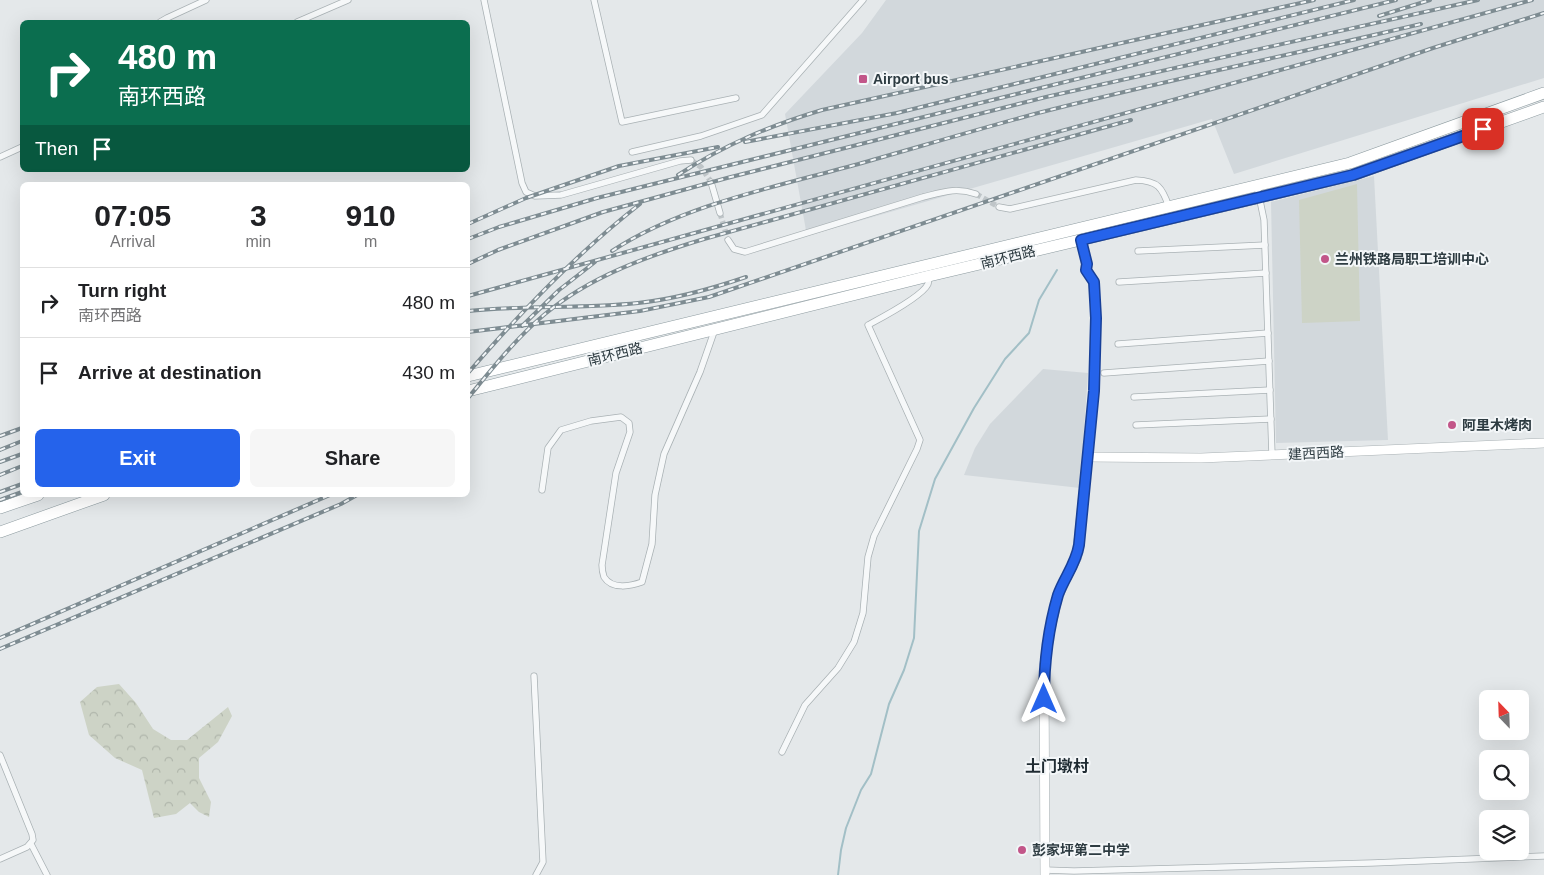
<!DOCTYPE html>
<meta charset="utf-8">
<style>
:root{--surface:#fff;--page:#f6f6f6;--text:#202124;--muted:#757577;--line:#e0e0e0;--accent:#2563eb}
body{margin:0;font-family:Arial,"Noto Sans SC",sans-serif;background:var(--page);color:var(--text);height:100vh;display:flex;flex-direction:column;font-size:19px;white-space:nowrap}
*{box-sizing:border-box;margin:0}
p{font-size:16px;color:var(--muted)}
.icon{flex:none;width:28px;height:28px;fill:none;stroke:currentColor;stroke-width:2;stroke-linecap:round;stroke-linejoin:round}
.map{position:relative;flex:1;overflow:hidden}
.sheet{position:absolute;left:20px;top:182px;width:450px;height:315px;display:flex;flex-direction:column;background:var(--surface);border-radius:8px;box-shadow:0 5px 20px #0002}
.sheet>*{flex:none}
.top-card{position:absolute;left:20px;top:20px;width:450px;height:152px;border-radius:8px;box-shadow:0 5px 20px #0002;background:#0b6e4f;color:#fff;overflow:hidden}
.needle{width:32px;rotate:337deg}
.buttons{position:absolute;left:1479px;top:690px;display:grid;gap:10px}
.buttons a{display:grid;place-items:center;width:50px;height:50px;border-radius:8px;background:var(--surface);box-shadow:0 5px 20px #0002;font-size:25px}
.pin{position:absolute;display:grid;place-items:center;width:42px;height:42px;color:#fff;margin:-21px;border-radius:10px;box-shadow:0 2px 8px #0006}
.me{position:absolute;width:55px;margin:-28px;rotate:0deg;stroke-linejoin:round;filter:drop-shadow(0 0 4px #0008)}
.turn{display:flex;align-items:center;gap:18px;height:105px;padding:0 15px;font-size:22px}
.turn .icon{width:65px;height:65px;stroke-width:2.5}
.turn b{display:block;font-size:35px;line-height:42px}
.then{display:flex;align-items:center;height:48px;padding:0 15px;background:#0003;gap:10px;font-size:19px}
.eta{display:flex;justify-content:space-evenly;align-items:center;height:85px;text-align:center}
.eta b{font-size:30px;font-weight:600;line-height:35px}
.cta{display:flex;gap:10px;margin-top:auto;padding:10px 15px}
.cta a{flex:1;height:58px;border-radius:8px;background:var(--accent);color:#fff;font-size:20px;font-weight:600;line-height:58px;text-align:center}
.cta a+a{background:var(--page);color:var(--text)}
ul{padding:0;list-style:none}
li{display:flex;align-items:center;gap:15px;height:70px;padding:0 15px;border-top:1px solid var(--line)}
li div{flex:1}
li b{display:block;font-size:19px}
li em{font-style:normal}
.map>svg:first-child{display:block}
.built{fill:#d2d8dc}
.forest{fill:url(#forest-crowns)}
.green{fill:#cdd3c6}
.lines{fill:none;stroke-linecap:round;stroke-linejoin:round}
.stream{stroke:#a2bfc6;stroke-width:2}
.street-tunnel{stroke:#bfc5c8;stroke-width:5.5;stroke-dasharray:5.5 3;stroke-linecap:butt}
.street-casing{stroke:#a9b1b4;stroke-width:7}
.secondary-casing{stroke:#a9b1b4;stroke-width:10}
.highway-casing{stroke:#8c9a9f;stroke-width:12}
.street{stroke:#f6f8f9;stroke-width:5.5}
.secondary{stroke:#fff;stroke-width:9}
.highway{stroke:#fff;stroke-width:11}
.rail-casing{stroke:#7e8c92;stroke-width:4}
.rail{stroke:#f3f6f8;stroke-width:2;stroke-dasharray:5.5;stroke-linecap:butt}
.route-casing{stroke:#184099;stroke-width:12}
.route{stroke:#2563eb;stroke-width:9}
.poi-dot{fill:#c25689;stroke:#f3f6f8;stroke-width:2}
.labels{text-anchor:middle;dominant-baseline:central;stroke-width:4;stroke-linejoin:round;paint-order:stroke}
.poi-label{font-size:14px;font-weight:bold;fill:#2d3b41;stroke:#f3f6f8;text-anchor:start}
.street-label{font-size:14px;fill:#2d3b41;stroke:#f3f6f8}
.quarter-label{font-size:16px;font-weight:bold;fill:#1f2b32;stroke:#f3f6f8}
</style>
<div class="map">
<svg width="1544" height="875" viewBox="0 0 1544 875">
<defs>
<pattern id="forest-crowns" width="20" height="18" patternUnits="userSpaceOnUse" patternTransform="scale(1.25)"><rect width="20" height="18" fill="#cdd3c6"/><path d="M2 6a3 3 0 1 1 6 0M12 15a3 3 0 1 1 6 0" fill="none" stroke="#b0b6ab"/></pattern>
</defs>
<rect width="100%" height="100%" fill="#e4e8ea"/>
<g class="built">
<path d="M886 0H1544V78L1234 174 1212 119 807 236 785 114 862 33Z"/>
<path d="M1374 176 1388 440 1276 443 1271 202Z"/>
<path d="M1043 369 1088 373 1080 488 964 475 975 448 990 424Z"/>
</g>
<path class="forest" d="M119 684 136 703 153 729 171 740H187L228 707 232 716 218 742 199 758V778L211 802 209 817 199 812 190 803 176 814 154 818 142 770 115 758 89 735 80 702 97 687Z"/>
<path class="green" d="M1357 184 1360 321 1302 323 1299 200Z"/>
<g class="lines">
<path class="stream" d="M838 875 841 850 846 828 861 790 871 774 889 704 904 670 914 638 919 531 935 479 974 408 1005 359 1029 333 1039 300 1057 270"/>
<g class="street-tunnel">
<path d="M691 160 701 167 711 182"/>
<path d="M976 194 999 207"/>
<path d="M720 213 728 240"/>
</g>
<defs>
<g id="street">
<path d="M484 0 522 183 526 192 535 196 561 195 680 161 691 160"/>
<path d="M594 0 622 122 736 98"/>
<path d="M160 22 167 18 206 0"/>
<path d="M297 22 348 0"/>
<path d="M632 152 701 136 762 115 863 0"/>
<path d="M0 157 22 147"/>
<path d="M711 182 720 213"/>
<path d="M1257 186 1264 220 1272 455"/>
<path d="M999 207 1010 209 1136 180C1158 181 1162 187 1169 207"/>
<path d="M728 240 734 249 745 252 923 197C943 192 956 187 976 194"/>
<path d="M1138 251 1265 245"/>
<path d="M1119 282 1266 273"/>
<path d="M1118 344 1268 333"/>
<path d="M1104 373 1269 361"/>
<path d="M1134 397 1270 390"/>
<path d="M1136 425 1271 419"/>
<path d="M542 490 548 448 561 430 591 421 621 417 629 423 630 432 616 473 602 565C602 568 603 574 604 577 612 590 631 586 642 582L652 544 655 495 664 454 700 372 715 329"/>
<path d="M534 676 543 862 536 875"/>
<path d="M782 752 805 705 838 668 854 642 863 613 868 557 874 536 917 449 920 440 868 325C881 318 922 297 928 284 929 281 929 280 929 276"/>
<path d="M0 755 32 834 33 840 27 847 0 859"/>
<path d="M31 844 47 875"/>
<path d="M1045 870 1074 871 1372 863 1544 856"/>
</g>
<g id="secondary">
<path d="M1087 457 1201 458 1544 443"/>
<path d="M1045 875 1044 668 1048 640 1058 596 1077 557 1094 391 1096 317 1094 282 1087 270V264L1081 240"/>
</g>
<g id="highway">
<path d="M468 376 1350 163 1544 93"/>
<path d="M468 391 929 276 1353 175 1544 107"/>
<path d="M0 508 38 495"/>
<path d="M0 532 104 495"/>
</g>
</defs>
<use href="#street" class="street-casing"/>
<use href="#secondary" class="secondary-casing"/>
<use href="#highway" class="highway-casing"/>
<use href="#street" class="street"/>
<use href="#secondary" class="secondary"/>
<use href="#highway" class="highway"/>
<defs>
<g id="rail">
<path d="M1379 16 1430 0"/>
<path d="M745 142 897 113 1354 0"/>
<path d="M678 175C724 145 769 126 822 110L1314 0"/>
<path d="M468 224 526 198 619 166 718 147"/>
<path d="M468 239 499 227 597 198 1396 0"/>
<path d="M612 251C684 204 780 186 862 163 922 146 982 128 1042 112 1167 80 1295 54 1421 24"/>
<path d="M468 264 498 250 603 212 727 178 1046 97 1478 0"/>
<path d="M468 296 1532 0"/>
<path d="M468 311C524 305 582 309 638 303 675 299 711 289 746 277"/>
<path d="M522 326 559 290 595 262"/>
<path d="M468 332 640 311 709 297 1433 48 1544 13"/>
<path d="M468 373C521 312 576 254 640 204"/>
<path d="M468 398C492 369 516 338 545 314 591 276 648 256 704 239L1131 120"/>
<path d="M0 436 22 428"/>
<path d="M0 450 22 441"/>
<path d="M0 462 22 454"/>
<path d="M0 475 22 466"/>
<path d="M0 492 22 484"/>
<path d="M0 500 22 492"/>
<path d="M0 638 330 495"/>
<path d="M0 649 341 504 357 495"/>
</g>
</defs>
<use href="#rail" class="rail-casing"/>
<use href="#rail" class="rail"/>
</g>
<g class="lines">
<defs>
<path id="route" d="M1044 699C1044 664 1048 629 1058 595 1064 578 1076 564 1079 545L1094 391 1096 318 1094 282 1086 270 1087 264 1081 240 1353 175 1483 129"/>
</defs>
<use href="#route" class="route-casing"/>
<use href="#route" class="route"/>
</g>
<g class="poi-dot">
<rect x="858" y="74" width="10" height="10" rx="2.5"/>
<circle cx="1325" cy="259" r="5"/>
<circle cx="1452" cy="425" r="5"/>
<circle cx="1022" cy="850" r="5"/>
</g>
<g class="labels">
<g class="poi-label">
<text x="873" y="79">Airport bus</text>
<text x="1335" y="259">兰州铁路局职工培训中心</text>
<text x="1462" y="425">阿里木烤肉</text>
<text x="1032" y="850">彭家坪第二中学</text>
</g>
<g class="street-label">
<text transform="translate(1008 257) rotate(-14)">南环西路</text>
<text transform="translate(615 354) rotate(-14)">南环西路</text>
<text transform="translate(1316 453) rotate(-3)">建西西路</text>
</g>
<g class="quarter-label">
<text x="1057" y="766">土门墩村</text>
</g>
</g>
</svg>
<div class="buttons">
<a><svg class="needle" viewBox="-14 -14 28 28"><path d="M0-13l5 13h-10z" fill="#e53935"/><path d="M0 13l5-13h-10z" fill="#757577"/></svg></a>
<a><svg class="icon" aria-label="search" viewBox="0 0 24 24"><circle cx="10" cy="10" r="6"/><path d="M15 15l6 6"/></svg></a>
<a><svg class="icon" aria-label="layers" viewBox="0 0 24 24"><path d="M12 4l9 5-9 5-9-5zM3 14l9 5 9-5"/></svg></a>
</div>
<div class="pin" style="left:1483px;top:129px;background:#d93025"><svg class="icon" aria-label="arrive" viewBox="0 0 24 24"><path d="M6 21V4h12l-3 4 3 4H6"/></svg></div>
<svg class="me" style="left:1044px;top:699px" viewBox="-20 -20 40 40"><path d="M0-17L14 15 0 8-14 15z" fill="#2563eb" stroke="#fff" stroke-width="4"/></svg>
<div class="top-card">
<div class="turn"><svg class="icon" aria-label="right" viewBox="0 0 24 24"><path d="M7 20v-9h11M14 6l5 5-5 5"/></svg><div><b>480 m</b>南环西路</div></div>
<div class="then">Then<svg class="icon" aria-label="arrive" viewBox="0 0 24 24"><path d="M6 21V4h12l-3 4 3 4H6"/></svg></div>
</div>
<section class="sheet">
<div class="eta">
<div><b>07:05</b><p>Arrival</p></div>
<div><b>3</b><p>min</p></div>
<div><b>910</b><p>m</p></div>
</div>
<ul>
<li><svg class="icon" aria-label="right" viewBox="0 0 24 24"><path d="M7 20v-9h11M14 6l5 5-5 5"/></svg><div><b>Turn right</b><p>南环西路</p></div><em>480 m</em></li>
<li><svg class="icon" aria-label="arrive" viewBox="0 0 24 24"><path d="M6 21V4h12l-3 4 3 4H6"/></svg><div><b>Arrive at destination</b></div><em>430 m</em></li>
</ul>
<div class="cta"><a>Exit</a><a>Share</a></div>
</section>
</div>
